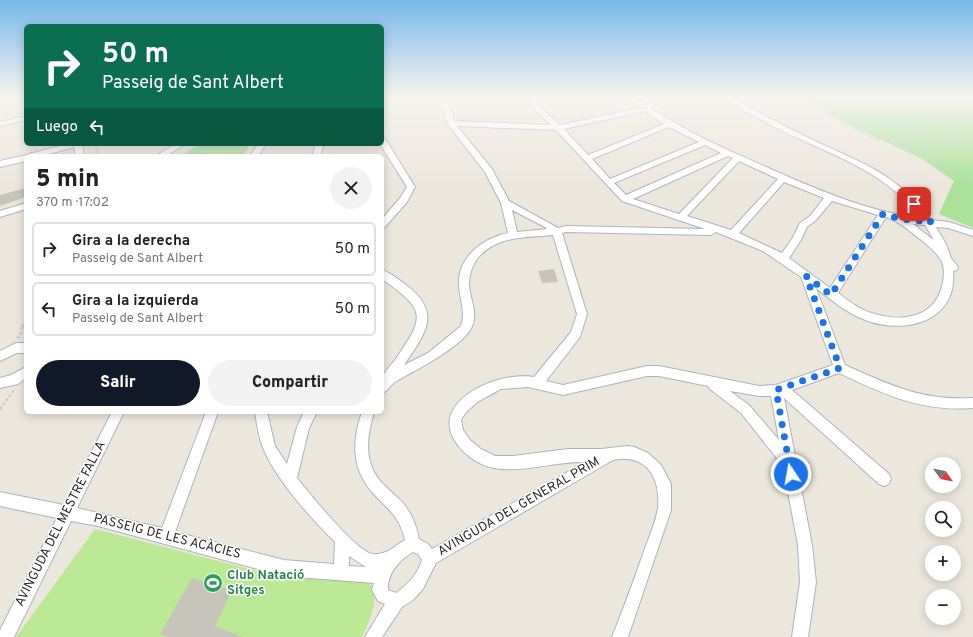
<!DOCTYPE html>
<html lang="es">
<meta charset="utf-8">
<style>
:root{--surface:#fff;--page:#f2f2f2;--text:#222;--muted:#767676;--line:#e0e0e0;--accent:#111827}
body{margin:0;font-family:Overpass,sans-serif;background:var(--page);color:var(--text);height:100vh;display:flex;flex-direction:column;font-size:15px;white-space:nowrap}
*{box-sizing:border-box;margin:0}
p{font-size:13px;color:var(--muted)}
.icon{flex:none;width:22px;height:22px;fill:none;stroke:currentColor;stroke-width:2;stroke-linecap:round;stroke-linejoin:round}
.map{position:relative;flex:1;overflow:hidden}
.details{position:absolute;left:24px;top:154px;width:360px;height:260px;display:flex;flex-direction:column;background:var(--surface);border-radius:6px;box-shadow:0 2px 10px #0003}
.details>*{flex:none}
.banner{position:absolute;left:24px;top:24px;width:360px;height:122px;border-radius:6px;box-shadow:0 2px 10px #0003;background:#0b6e4f;color:#fff;overflow:hidden}
.needle{width:26px;rotate:123deg}
.controls{position:absolute;left:925px;top:457px;display:grid;gap:8px}
.controls a{display:grid;place-items:center;width:36px;height:36px;border-radius:50%;background:var(--surface);box-shadow:0 2px 10px #0003;font-size:20px}
.pin{position:absolute;display:grid;place-items:center;width:34px;height:34px;color:#fff;margin:-17px;border-radius:8px;box-shadow:0 2px 6px #0006}
.me{position:absolute;width:44px;margin:-22px;rotate:348deg;stroke-linejoin:round;filter:drop-shadow(0 0 3px #0008)}
.turn{display:flex;align-items:center;gap:14px;height:84px;padding:0 12px;font-size:18px}
.turn .icon{width:52px;height:52px;stroke-width:2.5}
.turn b{display:block;font-size:28px;line-height:34px}
.then{display:flex;align-items:center;height:38px;padding:0 12px;background:#0003;gap:8px;font-size:15px}
.round{display:grid;place-items:center;flex:none;width:42px;height:42px;border-radius:21px;background:var(--page)}
.headline{display:flex;align-items:center;justify-content:space-between;height:68px;padding:0 12px}
h1{font-size:24px;font-weight:800;line-height:30px}
.action{display:flex;gap:8px;margin-top:auto;padding:8px 12px}
.action a{flex:1;height:46px;border-radius:24px;background:var(--accent);color:#fff;font-size:16px;font-weight:800;line-height:46px;text-align:center}
.action a+a{background:var(--page);color:var(--text)}
ul{padding:0;list-style:none}
li{display:flex;align-items:center;gap:12px;height:54px;margin:0 8px 6px;padding:0 4px;border:2px solid var(--line);border-radius:6px}
li div{flex:1}
li b{display:block;font-size:15px}
li em{font-style:normal}
.map>svg:first-child{display:block}
.green{fill:#aae29a}
.pitch{fill:#bce996}
.building{fill:#c7c5bb}
.lines{fill:none;stroke-linecap:round;stroke-linejoin:round}
.minor-casing{stroke:#b0b1be;stroke-width:2}
.path-far2{stroke:#c8c8c8;stroke-width:1.5;stroke-dasharray:2.5 1.5;stroke-linecap:butt}
.path-far1{stroke:#c8c8c8;stroke-width:2;stroke-dasharray:3 2;stroke-linecap:butt}
.path{stroke:#c8c8c8;stroke-width:2.5;stroke-dasharray:4 2.5;stroke-linecap:butt}
.minor{fill:#fff;fill-rule:evenodd}
.route{stroke:#1a73e8;stroke-width:7;stroke-dasharray:0 12.6}
.labels{text-anchor:middle;dominant-baseline:central;stroke-width:3;stroke-linejoin:round;paint-order:stroke}
.near-street-label{font-size:13px;fill:#2a2a2a;stroke:#fff}
.near-leisure-label{font-size:13px;font-weight:bold;fill:#27864d;stroke:#fff;text-anchor:start}
</style>
<div class="map">
<svg width="973" height="637" viewBox="0 0 973 637">
<rect width="100%" height="100%" fill="#ece7dd"/>
<g class="green">
<path d="M802 97H973V228L939 214 954 181 922 159 850 125Z"/>
<path d="M200 144H250L243 156H180Z"/>
</g>
<path class="pitch" d="M95 529 284 578 367 581C383 594 369 622 362 637H16Z"/>
<g class="building">
<path d="M26 188V197L0 206V195Z"/>
<path d="M554 269 558 282 542 283 538 271Z"/>
<path d="M192 578 232 590 215 626 243 637H168L160 634Z"/>
</g>
<g class="lines">
<defs>
<g id="minor">
<path d="M440 97H448L454 121 551 125 533 108 528 97H536L539 105 560 125 640 108 628 97H636L646 105 654 97H662L651 108C687 132 725 149 764 166 813 188 868 212 920 218 883 166 817 151 763 121 751 114 734 107 724 97H733C760 114 788 128 817 142 865 164 898 175 931 220L949 222 973 230V236L948 228 936 227 946 244 951 258 958 267 957 270 953 271C958 322 904 335 865 320 847 313 831 300 816 288L845 365C890 385 922 401 973 398V408C921 412 886 395 839 373L792 390 889 474 891 479 889 484 884 486 879 484 784 398 812 545 816 582 808 637H792L800 582 798 545 783 466 741 413 710 389 708 386 659 376H647L563 395 528 387 501 389 479 401 466 412 461 420 463 430 470 440 481 449 495 456H513L568 449H601L627 446 634 447 648 453 661 465 671 484V510L628 637H612C623 610 633 582 643 554 648 539 656 523 658 507 661 477 645 453 613 460L436 563 423 589 413 600 402 607 382 637H365L385 604 378 601 372 590 374 583 284 576 98 526 71 521 14 637H0V630L57 518 0 506V492L64 505 112 412H124L77 508 162 528 206 412H218L175 532 284 560 334 564 335 542C310 517 274 478 262 445 258 435 257 423 255 412H267L275 446 287 464 297 427 304 412H317L309 428 297 478C309 493 355 550 372 554 386 556 394 546 405 540 399 515 389 511 373 493 351 469 352 440 362 412H374C366 439 363 465 385 486 393 494 403 501 408 510 414 519 417 529 419 539L428 544 432 549 585 462C556 461 523 473 494 468 482 466 471 459 463 451 418 406 496 370 534 377L571 332 577 314 553 235C525 238 496 235 477 259 472 266 469 276 469 285 470 298 477 311 473 324 466 346 415 370 395 382 390 385 388 391 382 393 382 389 380 381 382 378 384 372 391 365 395 360 425 316 427 311 382 279V270C391 273 399 280 406 285 443 313 425 334 404 365L428 353 461 326C466 313 460 300 459 286 457 257 483 238 508 233L501 203 485 172 447 123ZM645 111 664 124 588 155 564 129ZM457 126 556 130 622 201 705 229 566 226 558 228 509 201 492 169ZM669 127 699 142 610 179 592 159ZM705 145 721 153 626 195 614 183ZM728 156 733 158 679 214 633 199ZM739 161 778 179 731 230 687 216ZM784 182 824 198 810 216 800 223 792 239 782 253 739 233ZM832 201 878 215 830 288 789 258 801 240 807 227 816 220ZM512 210 545 227 547 229 517 232ZM886 217C898 221 906 228 916 236 923 241 939 254 942 262 945 269 944 280 942 286 934 318 902 322 875 314 861 311 849 301 838 293ZM913 224 925 225 934 240 931 238ZM566 232 711 235 716 232 763 251 801 277 833 365 776 385 759 386 659 366H647L563 385 546 381 580 337 587 314 562 233ZM730 391 759 396H771L779 440 749 405ZM413 552 418 554 422 560C418 573 408 585 396 593L388 590C387 574 399 560 413 552ZM349 556 366 567 349 566Z"/>
<path d="M26 116V120L0 126V122Z"/>
<path d="M382 138 386 140 415 187 407 202 385 227 382 228V219L400 198 407 187 380 144H382Z"/>
<path d="M68 144H82L84 156H76L74 147 42 156H26V161L0 167V161L26 155 28 156 29 154Z"/>
<path d="M175 144H185L166 156H156Z"/>
<path d="M258 144H266L258 156H250Z"/>
<path d="M316 144H324L320 156H312Z"/>
<path d="M26 203V209L0 217V211Z"/>
<path d="M16 343H26V353H17L0 361V351Z"/>
<path d="M26 367V378L18 384 0 388V378L11 375Z"/>
</g>
</defs>
<use href="#minor" class="minor-casing"/>
<g class="path-far2">
<path d="M792 97 831 115 870 137 923 150"/>
<path d="M973 113 952 118 941 125 924 129 919 134C925 161 942 158 960 173 966 177 967 185 973 190"/>
<path d="M95 144 99 156"/>
</g>
<g class="path-far1">
<path d="M26 320 22 327 26 328"/>
<path d="M17 338 20 336 22 327"/>
<path d="M0 409 14 390"/>
</g>
<path class="path" d="M0 409 1 408"/>
<use href="#minor" class="minor"/>
</g>
<linearGradient id="sky" x2="0" y2="1"><stop stop-color="#78b8ea"/><stop offset="0.52" stop-color="#f6f4f0"/><stop offset="1" stop-color="#f6f4f0" stop-opacity="0"/></linearGradient>
<rect width="973" height="186" fill="url(#sky)"/>
<g class="lines">
<path class="route" d="M791 474 776 390 840 368 806 276 831 295 883 214 901 219 931 222 914 204"/>
</g>
<defs>
<symbol id="stadium-disc" viewBox="-11 -11 22 22"><circle r="9.5" fill="#2e9e5b" stroke="#fff"/><path d="M0-5a6.5 5 0 1 0 0 10a6.5 5 0 1 0 0-10ZM-3.5-1.8h7v3.6h-7Z" fill="#fff"/></symbol>
</defs>
<g fill-rule="evenodd">
<use href="#stadium-disc" x="202" y="572" width="22" height="22"/>
</g>
<g class="labels">
<g class="near-street-label">
<text transform="translate(519 507) rotate(-30)">AVINGUDA DEL GENERAL PRIM</text>
<text transform="translate(61 524) rotate(-63)">AVINGUDA DEL MESTRE FALLA</text>
<text transform="translate(167 537) rotate(14)">PASSEIG DE LES ACÀCIES</text>
</g>
<g class="near-leisure-label">
<text x="227" y="576">Club Natació<tspan x="227" dy="15">Sitges</tspan></text>
</g>
</g>
</svg>
<div class="controls">
<a><svg class="needle" viewBox="-14 -14 28 28"><path d="M0-13l5 13h-10z" fill="#e53935"/><path d="M0 13l5-13h-10z" fill="#767676"/></svg></a>
<a><svg class="icon" aria-label="search" viewBox="0 0 24 24"><circle cx="10" cy="10" r="6"/><path d="M15 15l6 6"/></svg></a>
<a>+</a>
<a>−</a>
</div>
<div class="pin" style="left:914px;top:204px;background:#d93025"><svg class="icon" aria-label="arrive" viewBox="0 0 24 24"><path d="M6 21V4h12l-3 4 3 4H6"/></svg></div>
<svg class="me" style="left:791px;top:474px" viewBox="-20 -20 40 40"><circle r="17" fill="#1a73e8" stroke="#fff" stroke-width="3"/><path d="M0-11L8 9 0 5-8 9z" fill="#fff"/></svg>
<div class="banner">
<div class="turn"><svg class="icon" aria-label="right" viewBox="0 0 24 24"><path d="M7 20v-9h11M14 6l5 5-5 5"/></svg><div><b>50 m</b>Passeig de Sant Albert</div></div>
<div class="then">Luego<svg class="icon" aria-label="left" viewBox="0 0 24 24"><path d="M17 20v-9H6M10 6l-5 5 5 5"/></svg></div>
</div>
<section class="details">
<div class="headline"><div><h1>5 min</h1><p>370 m · 17:02</p></div><a class="round"><svg class="icon" aria-label="close" viewBox="0 0 24 24"><path d="M6 6l12 12M18 6L6 18"/></svg></a></div>
<ul>
<li><svg class="icon" aria-label="right" viewBox="0 0 24 24"><path d="M7 20v-9h11M14 6l5 5-5 5"/></svg><div><b>Gira a la derecha</b><p>Passeig de Sant Albert</p></div><em>50 m</em></li>
<li><svg class="icon" aria-label="left" viewBox="0 0 24 24"><path d="M17 20v-9H6M10 6l-5 5 5 5"/></svg><div><b>Gira a la izquierda</b><p>Passeig de Sant Albert</p></div><em>50 m</em></li>
</ul>
<div class="action"><a>Salir</a><a>Compartir</a></div>
</section>
</div>
